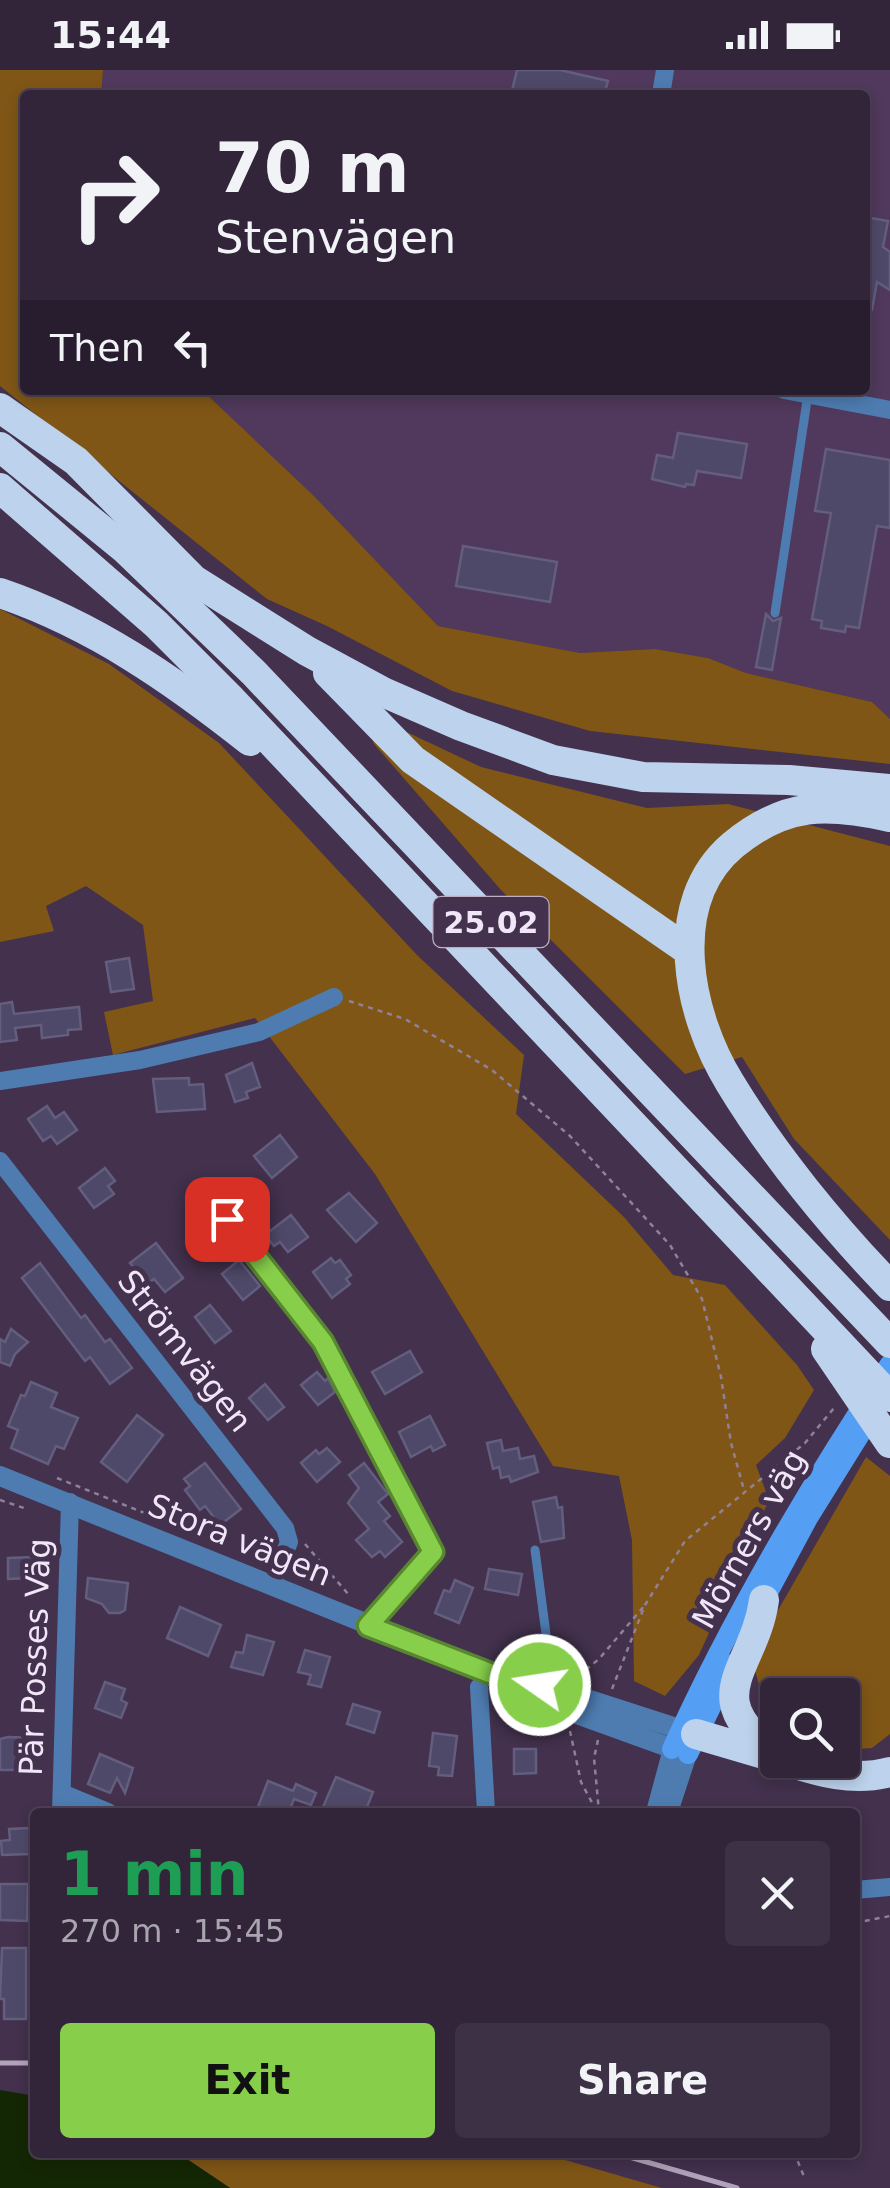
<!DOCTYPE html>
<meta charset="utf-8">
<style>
:root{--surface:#32253a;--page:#3d3145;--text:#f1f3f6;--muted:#a8a5af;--line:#4d4254;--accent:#87cf4a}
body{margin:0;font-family:"DejaVu Sans",sans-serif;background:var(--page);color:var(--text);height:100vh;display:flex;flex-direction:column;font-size:38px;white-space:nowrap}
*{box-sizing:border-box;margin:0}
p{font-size:32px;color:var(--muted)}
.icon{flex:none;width:55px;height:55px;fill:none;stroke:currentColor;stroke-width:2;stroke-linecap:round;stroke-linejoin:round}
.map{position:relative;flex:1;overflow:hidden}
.side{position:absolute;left:30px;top:1738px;width:830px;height:350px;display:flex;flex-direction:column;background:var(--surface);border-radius:10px;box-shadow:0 5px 15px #0003,0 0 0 2px var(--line)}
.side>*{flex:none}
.hud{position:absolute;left:20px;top:20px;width:850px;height:305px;border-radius:10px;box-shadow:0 5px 15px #0003,0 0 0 2px var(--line);background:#32253a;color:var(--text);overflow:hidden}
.tools{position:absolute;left:760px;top:1608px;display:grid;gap:20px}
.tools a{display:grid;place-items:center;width:100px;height:100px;border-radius:10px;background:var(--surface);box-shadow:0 5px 15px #0003,0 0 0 2px var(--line);font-size:50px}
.pin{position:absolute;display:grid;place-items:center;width:85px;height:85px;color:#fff;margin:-42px;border-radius:20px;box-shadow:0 5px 15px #0006}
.me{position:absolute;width:110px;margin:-55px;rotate:283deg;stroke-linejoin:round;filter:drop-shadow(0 0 8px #0008)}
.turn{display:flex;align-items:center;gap:35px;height:210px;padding:0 30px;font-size:45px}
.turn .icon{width:130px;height:130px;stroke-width:2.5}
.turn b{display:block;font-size:70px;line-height:85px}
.then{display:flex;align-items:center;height:95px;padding:0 30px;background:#0003;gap:20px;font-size:38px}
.round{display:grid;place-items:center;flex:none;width:105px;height:105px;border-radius:10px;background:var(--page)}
.summary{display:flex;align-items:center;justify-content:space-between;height:170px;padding:0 30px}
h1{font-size:60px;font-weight:700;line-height:75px;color:#1e9e55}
.action{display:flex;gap:20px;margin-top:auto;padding:20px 30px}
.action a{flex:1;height:115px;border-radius:10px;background:var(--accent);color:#111;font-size:40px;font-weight:700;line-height:115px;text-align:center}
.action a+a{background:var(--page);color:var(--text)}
.status{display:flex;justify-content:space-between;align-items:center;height:70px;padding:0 50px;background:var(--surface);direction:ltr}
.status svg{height:28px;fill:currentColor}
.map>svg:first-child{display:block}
.built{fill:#50395c}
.forest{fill:#7f5616}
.water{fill:#142704}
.building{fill:#4f4969;stroke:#635d7e;stroke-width:2.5}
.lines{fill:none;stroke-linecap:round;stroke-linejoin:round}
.path{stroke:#908199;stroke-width:2.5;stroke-dasharray:5 5;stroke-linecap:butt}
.service{stroke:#4e7cb1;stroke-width:9}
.minor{stroke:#4e7cb1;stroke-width:18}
.tertiary{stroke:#4e7cb1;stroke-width:20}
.secondary{stroke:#549ff4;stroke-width:20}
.motorway{stroke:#bdd2ec;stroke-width:30}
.rail{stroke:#b1a3b9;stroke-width:5}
.route-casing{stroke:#588730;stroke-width:25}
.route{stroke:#87cf4a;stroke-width:18}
.labels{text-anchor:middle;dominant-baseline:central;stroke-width:10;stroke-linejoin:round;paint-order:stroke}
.shield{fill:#43314d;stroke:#bdb0c5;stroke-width:2.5}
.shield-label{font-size:30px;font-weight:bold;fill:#f1e6f8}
.street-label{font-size:32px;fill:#f1e6f8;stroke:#43314d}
</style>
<div class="status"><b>15:44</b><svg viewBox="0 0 49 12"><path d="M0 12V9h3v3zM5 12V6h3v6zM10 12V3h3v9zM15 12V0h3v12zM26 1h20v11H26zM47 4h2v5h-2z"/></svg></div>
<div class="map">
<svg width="890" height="2118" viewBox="0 0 890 2118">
<rect width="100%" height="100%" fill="#43314d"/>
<path class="built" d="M103 0H890V649L872 632 746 603 708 588 655 579 580 583 438 556 314 426 202 320H865V25H101Z"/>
<g class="forest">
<path d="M0 0H103L101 25H25V320H202L314 426 438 556 580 583 655 579 708 588 746 603 872 632 890 649V694L590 661 452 621 327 556 267 529 0 316Z"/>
<path d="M0 539 109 594 219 673 417 885 524 985 516 1044 624 1147 673 1205 725 1215 797 1295 814 1320 785 1368 756 1395 769 1430 699 1585 665 1626 634 1611 632 1470 619 1406 553 1396 375 1104 255 948 113 985 104 942 153 931 143 855 86 816 46 836 54 861 0 872Z"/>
<path d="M362 641 481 697 647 738 728 734 890 776V1170L794 1069 742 987 685 1004 501 820 374 674Z"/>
<path d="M866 1387 890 1406V1664L872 1678 843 1680 842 1625H778L777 1647 762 1625 754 1597 777 1542Z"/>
<path d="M178 2083H541L662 2118H230Z"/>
</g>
<path class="water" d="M0 2020 35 2026V2082L178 2083 230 2118H0Z"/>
<g class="building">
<path d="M517 0H560L608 11 604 25H511Z"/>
<path d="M865 147 888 151 883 177 890 182V220L877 212 872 240H865Z"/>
<path d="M678 363 747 374 741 408 697 401 694 415 686 414 685 417 652 409 657 385 673 388Z"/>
<path d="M826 379 890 390V458L877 456 859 558 846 556 845 562 821 558 822 551 812 549 831 443 815 441Z"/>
<path d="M463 476 557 492 550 532 456 516Z"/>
<path d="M766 544 773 551 781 548 772 600 756 597Z"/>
<path d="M129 888 134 919 111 922 106 892Z"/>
<path d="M12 932 14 944 79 937 81 959 68 960V965L42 968 41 955 15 958 17 970 0 972V934Z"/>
<path d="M252 993 260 1017 246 1022 248 1028 235 1032 226 1005Z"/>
<path d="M189 1008V1015L203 1014 205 1039 157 1042 153 1009Z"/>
<path d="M47 1036 55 1048 64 1042 77 1060 57 1074 51 1066 43 1071 28 1049Z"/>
<path d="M280 1065 297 1087 272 1108 254 1086Z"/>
<path d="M105 1098 115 1111 108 1116 114 1124 94 1138 79 1118Z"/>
<path d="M349 1123 377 1153 356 1172 327 1140Z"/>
<path d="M291 1145 308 1167 288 1182 280 1172 274 1176 265 1165Z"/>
<path d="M156 1173 183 1208 165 1222 154 1209 150 1212 145 1206 142 1208 130 1193Z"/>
<path d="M331 1188 335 1193 340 1190 351 1205 346 1209 350 1214 332 1228 313 1202Z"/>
<path d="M239 1190 260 1216 243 1230 222 1204Z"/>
<path d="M40 1193 81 1248 85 1245 105 1272 110 1269 132 1298 110 1314 90 1287 85 1291 22 1208Z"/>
<path d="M210 1235 231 1261 215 1273 195 1247Z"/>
<path d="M11 1259 28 1272 15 1284 10 1296 0 1292V1269L5 1272Z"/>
<path d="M410 1281 422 1302 385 1324 372 1302Z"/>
<path d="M317 1302 325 1311 328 1308 335 1322 318 1335 301 1315Z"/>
<path d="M31 1312 57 1323 51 1337 78 1348 64 1379 56 1376 48 1394 11 1378 18 1360 8 1356 21 1325 25 1326Z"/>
<path d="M265 1314 284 1337 268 1350 249 1328Z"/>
<path d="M137 1345 163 1365 127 1412 101 1392Z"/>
<path d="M430 1346 445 1375 433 1381 431 1376 411 1387 399 1362Z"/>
<path d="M501 1370 503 1381 518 1378 520 1389 534 1386 538 1402 511 1412 509 1406 501 1408 499 1397 493 1399 487 1373Z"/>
<path d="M327 1378 340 1392 317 1412 301 1393 316 1380 319 1384Z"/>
<path d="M205 1393 241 1439 220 1455 205 1436 200 1440 185 1420 190 1416 184 1409Z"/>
<path d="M364 1393 388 1424 378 1432 390 1446 384 1451 402 1472 385 1487 380 1481 372 1487 356 1470 369 1459 348 1433 359 1418 349 1405Z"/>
<path d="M556 1427 558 1438 562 1437 564 1468 541 1472 533 1432Z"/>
<path d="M33 1487V1508L8 1509V1488Z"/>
<path d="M489 1499 522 1504 518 1525 485 1519Z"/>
<path d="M88 1508 128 1513 125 1540 120 1543H109L102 1534 86 1528Z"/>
<path d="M455 1510 473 1518 459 1553 435 1543 444 1520 450 1522Z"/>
<path d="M180 1537 221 1555 208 1586 167 1568Z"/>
<path d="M247 1565 274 1572 263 1605 231 1597 236 1582 243 1583Z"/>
<path d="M305 1580 330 1587 321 1617 308 1614 311 1605 298 1602Z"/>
<path d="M105 1612 125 1619 121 1630 127 1633 121 1648 95 1638Z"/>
<path d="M353 1634 380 1642 374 1663 347 1654Z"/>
<path d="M433 1663 457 1666 452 1706 438 1705 439 1697 429 1696Z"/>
<path d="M8 1667 33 1668 32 1694H18V1700H0V1669Z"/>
<path d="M514 1679H536V1703L514 1704Z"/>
<path d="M100 1684 133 1698 125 1723 117 1708 110 1723 88 1714Z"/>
<path d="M336 1707 373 1722 365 1742H336L323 1737Z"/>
<path d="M268 1711 293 1721 296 1714 316 1723 311 1735 294 1729 289 1742H256Z"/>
<path d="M29 1758 30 1784 2 1785 1 1771 10 1770 9 1759Z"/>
<path d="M0 1814H28L27 1851 0 1850Z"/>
<path d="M2 1878H26V1949H4V1929H0Z"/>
</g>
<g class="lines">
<g class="path">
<path d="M349 931 405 949 492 1000 570 1066 670 1175 702 1229 721 1307 731 1373 744 1420"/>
<path d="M57 1408 147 1444"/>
<path d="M0 1430 27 1439"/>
<path d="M305 1474 349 1525"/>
<path d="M578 1606 599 1589 645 1535"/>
<path d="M612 1619 645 1535 685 1471 805 1373 834 1338"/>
<path d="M570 1661 581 1712 597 1742"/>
<path d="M598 1670 594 1688 599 1742"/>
<path d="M855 1853 890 1846"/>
<path d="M794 2082 805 2109"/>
</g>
<g class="service">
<path d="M775 543 808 324"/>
<path d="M535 1480 546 1564 540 1615"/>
</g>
<g class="minor">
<path d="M661 25 665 0"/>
<path d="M784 320 890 340"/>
<path d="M0 1011 140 990 259 962 334 927"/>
<path d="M0 1091 285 1458 289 1472 272 1515"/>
<path d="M227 1149 323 1272 433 1482 368 1556"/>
<path d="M479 1617 486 1742"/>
<path d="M62 1723 108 1742"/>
<path d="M61 1742 70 1432"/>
<path d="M655 1742 672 1679"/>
<path d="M669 1742 688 1684"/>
<path d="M855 1820 890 1817"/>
</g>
<g class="tertiary">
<path d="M0 1406 479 1599 513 1612 562 1621 695 1664"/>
<path d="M517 1618 555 1636 685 1683"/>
</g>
<g class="secondary">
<path d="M758 1541 808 1448 869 1350"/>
<path d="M672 1679C733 1544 808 1418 890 1294"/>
<path d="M688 1684 732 1594"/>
</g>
<g class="motorway">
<path d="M0 338 76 391 194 510 307 581 383 622 461 656 553 690 643 707 789 710 890 719"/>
<path d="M0 377 124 478 254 603 890 1273"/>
<path d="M0 418 156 554 229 627 890 1327"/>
<path d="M0 523C94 555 173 610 250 671"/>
<path d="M328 603 413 690 689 881"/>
<path d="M890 747C827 733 785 732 733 775 664 833 688 945 730 1013 773 1084 833 1157 890 1216"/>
<path d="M826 1279 890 1373"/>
<path d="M764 1530C755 1599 694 1627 778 1685"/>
<path d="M696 1664 770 1686"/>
<path d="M783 1690C819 1702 853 1712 890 1702"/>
</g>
<g class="rail">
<path d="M0 1993H35"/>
<path d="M612 2082 737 2118"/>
</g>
</g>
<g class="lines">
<defs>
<path id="route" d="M227 1149 323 1272 433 1482 368 1556 513 1612 540 1615"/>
</defs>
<use href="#route" class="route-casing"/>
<use href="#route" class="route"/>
</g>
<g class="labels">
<rect class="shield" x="433.5" y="827" width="115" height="50" rx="8"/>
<g class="shield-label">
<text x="491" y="852">25.02</text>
</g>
<g class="street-label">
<text transform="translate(185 1281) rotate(52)">Strömvägen</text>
<text transform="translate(749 1469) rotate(-61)">Mörners väg</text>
<text transform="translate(240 1470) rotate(22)">Stora vägen</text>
<text transform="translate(35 1587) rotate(-88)">Pär Posses Väg</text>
</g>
</g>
</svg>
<div class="tools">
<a><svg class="icon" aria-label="search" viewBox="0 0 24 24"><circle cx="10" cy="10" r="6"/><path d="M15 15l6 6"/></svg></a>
</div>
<div class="pin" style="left:227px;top:1149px;background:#d93025"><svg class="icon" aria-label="arrive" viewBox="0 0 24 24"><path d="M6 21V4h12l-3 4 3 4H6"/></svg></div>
<svg class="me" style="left:540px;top:1615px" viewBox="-20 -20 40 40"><circle r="17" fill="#87cf4a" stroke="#fff" stroke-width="3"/><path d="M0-11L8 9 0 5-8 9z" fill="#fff"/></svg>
<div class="hud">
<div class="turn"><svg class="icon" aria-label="right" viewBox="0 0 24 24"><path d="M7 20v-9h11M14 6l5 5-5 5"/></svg><div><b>70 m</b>Stenvägen</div></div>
<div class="then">Then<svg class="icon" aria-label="left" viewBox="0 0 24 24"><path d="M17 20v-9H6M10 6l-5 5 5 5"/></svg></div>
</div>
<section class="side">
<div class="summary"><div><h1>1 min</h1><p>270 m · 15:45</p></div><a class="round"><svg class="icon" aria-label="close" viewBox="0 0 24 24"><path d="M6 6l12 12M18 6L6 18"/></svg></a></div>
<div class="action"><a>Exit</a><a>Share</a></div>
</section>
</div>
